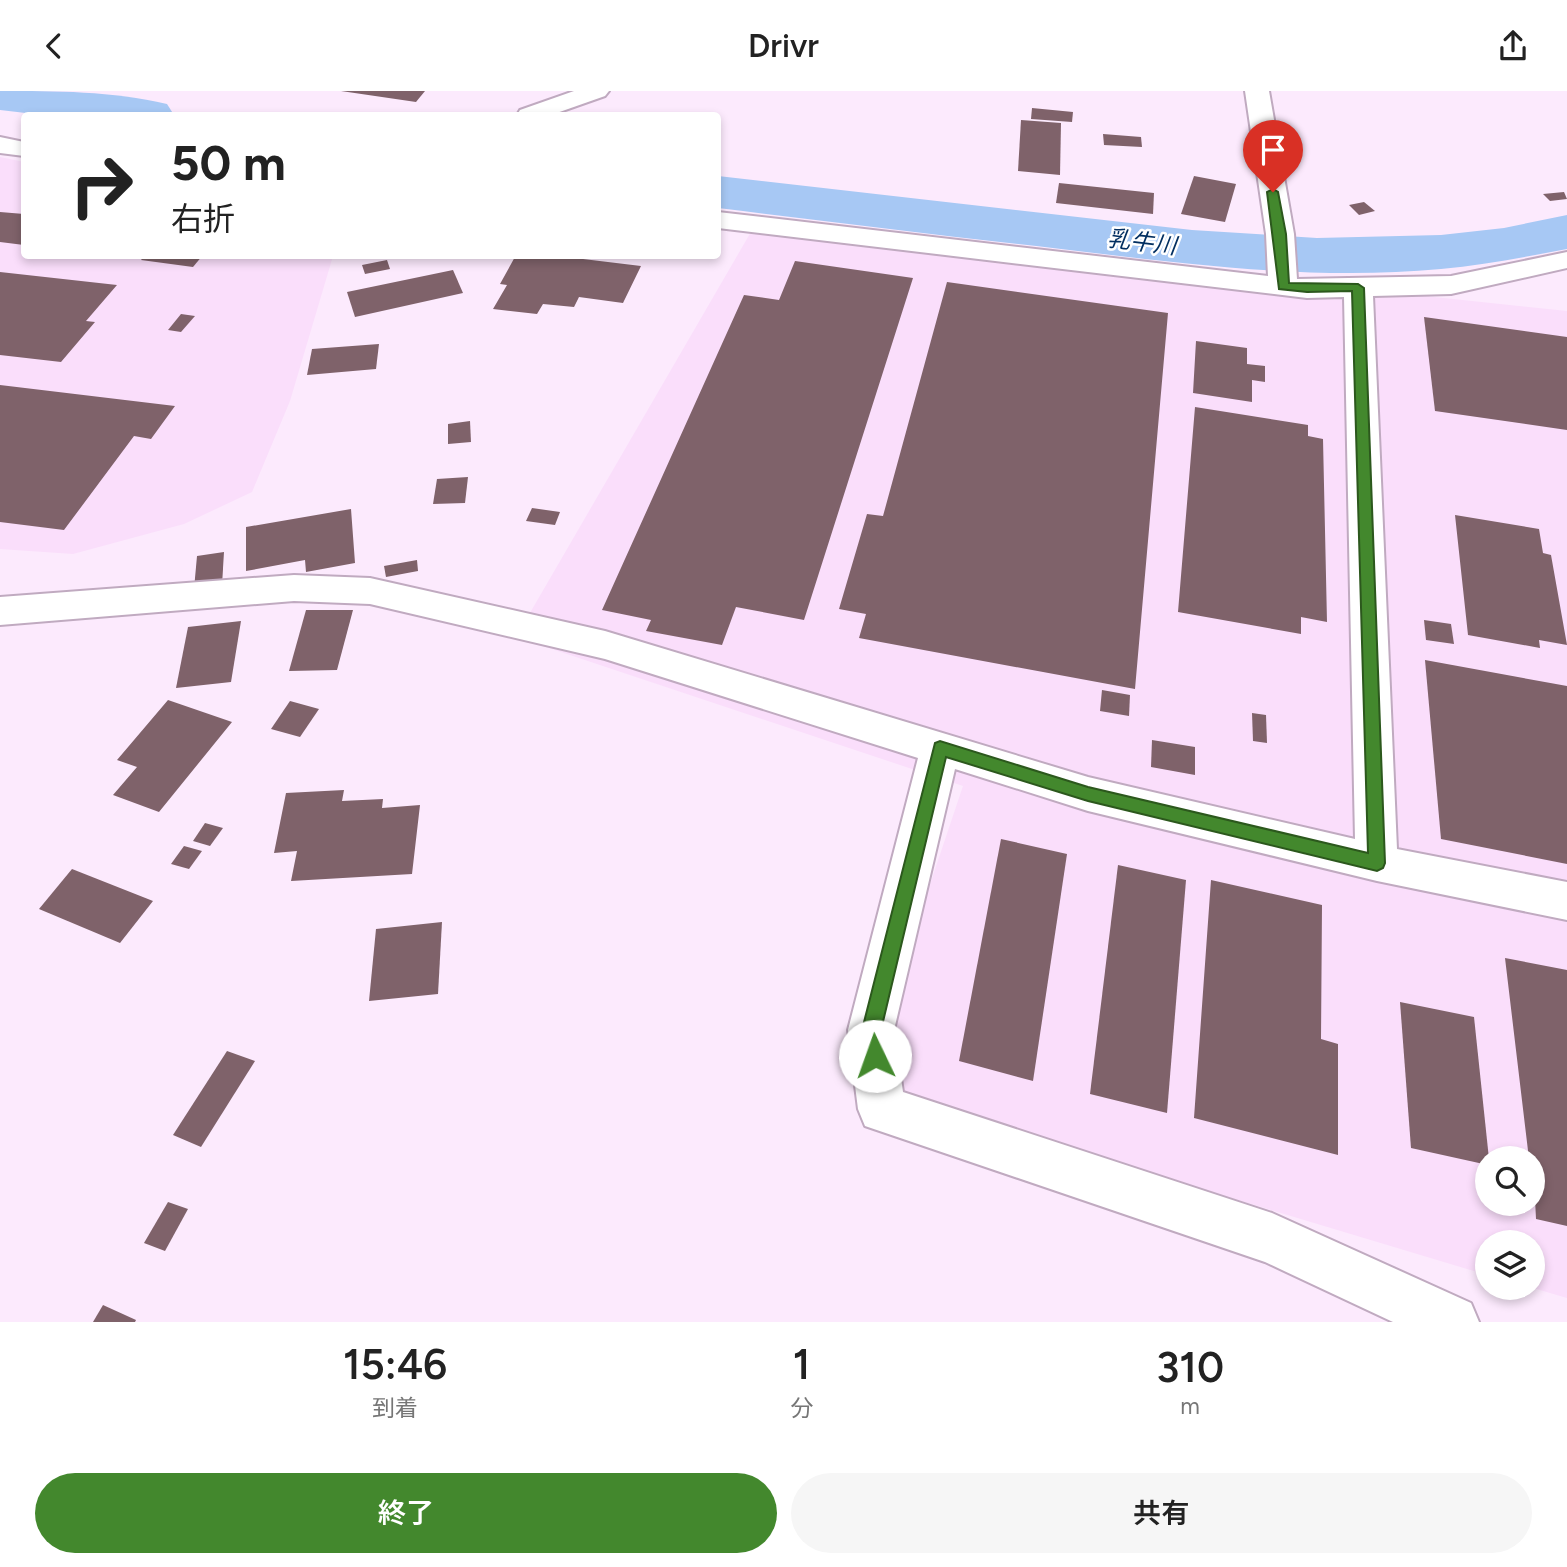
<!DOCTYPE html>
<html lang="ja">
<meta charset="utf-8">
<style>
:root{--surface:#fff;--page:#f6f6f6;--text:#222;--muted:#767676;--accent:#43882d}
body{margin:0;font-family:Figtree,"Noto Sans JP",sans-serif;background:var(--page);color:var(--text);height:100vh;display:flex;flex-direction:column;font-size:26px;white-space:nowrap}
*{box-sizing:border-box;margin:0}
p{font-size:23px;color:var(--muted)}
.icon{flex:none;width:38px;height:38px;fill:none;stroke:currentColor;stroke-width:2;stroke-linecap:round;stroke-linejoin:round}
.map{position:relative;height:1231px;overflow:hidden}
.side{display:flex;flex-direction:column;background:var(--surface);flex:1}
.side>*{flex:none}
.top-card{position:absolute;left:21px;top:21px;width:700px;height:147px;border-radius:7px;box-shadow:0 4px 10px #0003;background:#fff;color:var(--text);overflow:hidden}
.buttons{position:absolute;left:1475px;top:1055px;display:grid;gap:14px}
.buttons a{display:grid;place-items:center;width:70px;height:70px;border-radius:50%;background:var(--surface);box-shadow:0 4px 10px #0003;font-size:35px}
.pin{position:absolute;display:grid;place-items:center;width:60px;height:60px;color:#fff;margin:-72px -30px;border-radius:50% 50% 50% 0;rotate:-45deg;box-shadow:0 0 7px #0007}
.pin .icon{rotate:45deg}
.me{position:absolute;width:77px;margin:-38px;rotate:357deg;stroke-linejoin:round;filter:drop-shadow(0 0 5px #0008)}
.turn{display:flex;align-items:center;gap:24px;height:147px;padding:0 35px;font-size:32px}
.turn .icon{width:91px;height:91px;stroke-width:2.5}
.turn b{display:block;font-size:49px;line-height:60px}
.eta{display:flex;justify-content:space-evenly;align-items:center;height:119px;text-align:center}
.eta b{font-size:42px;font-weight:600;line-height:49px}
.action{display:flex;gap:14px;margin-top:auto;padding:14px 35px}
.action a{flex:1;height:80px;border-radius:42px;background:var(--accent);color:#fff;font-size:28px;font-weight:600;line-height:80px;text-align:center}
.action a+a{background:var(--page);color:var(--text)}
header{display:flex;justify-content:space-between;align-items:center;height:91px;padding:0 35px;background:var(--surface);font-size:32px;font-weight:600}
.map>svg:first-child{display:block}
.built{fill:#fadefb;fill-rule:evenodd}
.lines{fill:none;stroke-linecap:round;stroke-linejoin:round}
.river{fill:#a7c8f4;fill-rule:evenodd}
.building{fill:#7f626a}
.minor-casing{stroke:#c0aac0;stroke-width:4}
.minor{fill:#fff;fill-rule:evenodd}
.route{fill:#43882d;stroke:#2c581d;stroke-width:2}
.labels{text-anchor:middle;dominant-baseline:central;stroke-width:5;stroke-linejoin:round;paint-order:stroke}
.far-water-label{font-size:23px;font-style:italic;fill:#022f61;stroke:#fff}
</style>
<header><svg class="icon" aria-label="back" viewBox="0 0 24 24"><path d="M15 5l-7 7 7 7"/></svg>Drivr<svg class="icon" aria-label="share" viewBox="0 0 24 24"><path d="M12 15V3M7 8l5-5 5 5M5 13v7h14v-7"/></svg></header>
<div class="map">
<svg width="1567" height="1231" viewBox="0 0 1567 1231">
<rect width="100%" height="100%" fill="#fceafd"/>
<g class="built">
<path d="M0 66 24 71V164L333 165 290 310 252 401 184 433 73 463 0 458Z"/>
<path d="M755 134 1567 220V1207L1533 1197V1152H1488L1487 1184 862 996 963 695 516 546ZM1488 1068H1533V1113H1488Z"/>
</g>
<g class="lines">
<g class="river">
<path d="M0 0C56 0 112 0 167 13L174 24H43L0 19Z"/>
<path d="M718 85 1192 139 1317 147 1441 144 1504 137 1567 124V158C1525 166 1484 174 1441 178 1314 190 1187 173 1061 158 946 145 832 131 718 117Z"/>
</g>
</g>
<g class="building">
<path d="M341 0H425L416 11Z"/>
<path d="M1032 17 1073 21 1072 31 1031 28Z"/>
<path d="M1021 29 1061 32 1060 84 1018 80Z"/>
<path d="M1103 43 1141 46 1142 56 1104 54Z"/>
<path d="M1194 85 1236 93 1225 131 1181 123Z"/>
<path d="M1059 92 1154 102 1153 123 1056 112Z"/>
<path d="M1564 101 1567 108 1550 110 1543 103Z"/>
<path d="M1364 111 1375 120 1359 124 1349 114Z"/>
<path d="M0 121 24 123V154L0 151Z"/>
<path d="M145 164H203L193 176 141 169Z"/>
<path d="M516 164H550L641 175 623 212 579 206 574 216 543 213 537 223 493 218 507 194 500 193Z"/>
<path d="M387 169 390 178 365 183 362 174Z"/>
<path d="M795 170 913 187 804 529 736 516 722 554 646 540 651 529 602 519 744 204 779 209Z"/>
<path d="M453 179 463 202 355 226 347 201Z"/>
<path d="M0 181 117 194 86 230 95 231 61 271 0 264Z"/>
<path d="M947 191 1168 222 1135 598 859 547 866 523 839 518 867 423 883 425Z"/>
<path d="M181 223 195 225 181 241 168 239Z"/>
<path d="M1424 226 1567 246V339L1435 320Z"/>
<path d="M1196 250 1247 257V273L1265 275V291L1252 289V311L1193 302Z"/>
<path d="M379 253 376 278 307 284 312 258Z"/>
<path d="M0 294 175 315 151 348 134 345 64 439 0 431Z"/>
<path d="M1195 316 1308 334V345L1323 348 1327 531 1301 526V543L1178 521Z"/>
<path d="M470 330 471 351 448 353V333Z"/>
<path d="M468 386 465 412 433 413 437 388Z"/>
<path d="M532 417 560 421 555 434 526 430Z"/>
<path d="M351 418 355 472 306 481 305 469 246 480V436Z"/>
<path d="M1455 424 1539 438 1543 462 1551 464 1567 554 1539 549 1540 557 1468 544Z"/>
<path d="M224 461 222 494 194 498 197 465Z"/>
<path d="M417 469 418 480 386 486 384 475Z"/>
<path d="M306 519H353L337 579 289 580Z"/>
<path d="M1424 529 1451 533 1454 553 1426 549Z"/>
<path d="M241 530 231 591 176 597 188 536Z"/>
<path d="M1425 569 1567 595V773L1441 748Z"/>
<path d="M1102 599 1130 604 1129 625 1100 620Z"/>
<path d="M168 609 232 631 159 721 113 704 137 676 117 669Z"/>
<path d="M290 610 319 618 300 646 271 638Z"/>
<path d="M1252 622 1266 624 1267 652 1253 650Z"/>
<path d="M1152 649 1195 656V684L1151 676Z"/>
<path d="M344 699 342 710 383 708 382 717 420 714 412 783 291 790 297 760 274 762 286 702Z"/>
<path d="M205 732 223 737 210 755 193 750Z"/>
<path d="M1001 748 1067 763 1033 990 959 970Z"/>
<path d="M184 755 202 760 189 778 171 773Z"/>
<path d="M1118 774 1186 789 1167 1022 1090 1003Z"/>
<path d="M72 778 153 810 120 852 39 818Z"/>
<path d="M1211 789 1322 814 1321 948 1338 953V1064L1194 1027Z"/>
<path d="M442 831 438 903 369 910 376 838Z"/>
<path d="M1505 867 1567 879V1135L1536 1128 1533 1068H1529Z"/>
<path d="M1400 911 1474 926 1489 1068 1488 1074 1411 1057Z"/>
<path d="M227 960 255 970 201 1056 173 1044Z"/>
<path d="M168 1111 188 1118 165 1160 144 1152Z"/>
<path d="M103 1214 136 1229 135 1231H93Z"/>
</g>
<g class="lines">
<defs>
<g id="minor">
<path d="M574 0H609L605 5 551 24H517L520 19Z"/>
<path d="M1245 0H1269L1294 143 1297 188 1451 185 1567 161V177L1451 203 1373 205 1397 758 1567 791V829L1377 790 1088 720 955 678 894 939 903 1001 1272 1122 1471 1212 1479 1231H1393L1265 1171 865 1035 858 1018 848 939 918 667 605 568 370 513 294 510 0 534V506L294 484 370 487 605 540 1088 686 1355 748 1344 206 1307 207 718 137V121L1268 185 1266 143Z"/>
<path d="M0 46 24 51V65L0 62Z"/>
</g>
</defs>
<use href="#minor" class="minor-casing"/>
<use href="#minor" class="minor"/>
</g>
<path class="route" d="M1273 98 1278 101 1286 143 1289 192 1358 193 1364 197 1385 772 1383 777 1377 780 1088 710 946 666 881 939 885 965 882 972 875 974 868 972 862 939 935 652 940 650 1088 696 1368 762 1352 200 1307 201 1279 198 1267 101Z"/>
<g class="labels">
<g class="far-water-label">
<text transform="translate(1142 151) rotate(7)">乳牛川</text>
</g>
</g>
</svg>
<div class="buttons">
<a><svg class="icon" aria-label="search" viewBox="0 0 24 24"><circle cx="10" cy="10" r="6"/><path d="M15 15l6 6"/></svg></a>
<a><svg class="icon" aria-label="layers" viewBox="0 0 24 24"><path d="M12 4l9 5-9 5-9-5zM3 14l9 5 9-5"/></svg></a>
</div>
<div class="pin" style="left:1273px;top:101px;background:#d93025"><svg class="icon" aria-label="arrive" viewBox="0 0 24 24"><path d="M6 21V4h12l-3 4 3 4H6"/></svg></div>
<svg class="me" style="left:875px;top:965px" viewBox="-20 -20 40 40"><circle r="19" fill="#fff"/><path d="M0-13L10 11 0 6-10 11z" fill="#43882d"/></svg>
<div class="top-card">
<div class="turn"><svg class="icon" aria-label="right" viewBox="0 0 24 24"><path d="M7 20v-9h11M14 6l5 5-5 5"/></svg><div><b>50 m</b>右折</div></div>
</div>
</div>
<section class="side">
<div class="eta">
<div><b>15:46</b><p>到着</p></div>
<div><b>1</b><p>分</p></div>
<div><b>310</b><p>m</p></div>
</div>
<div class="action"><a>終了</a><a>共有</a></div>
</section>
